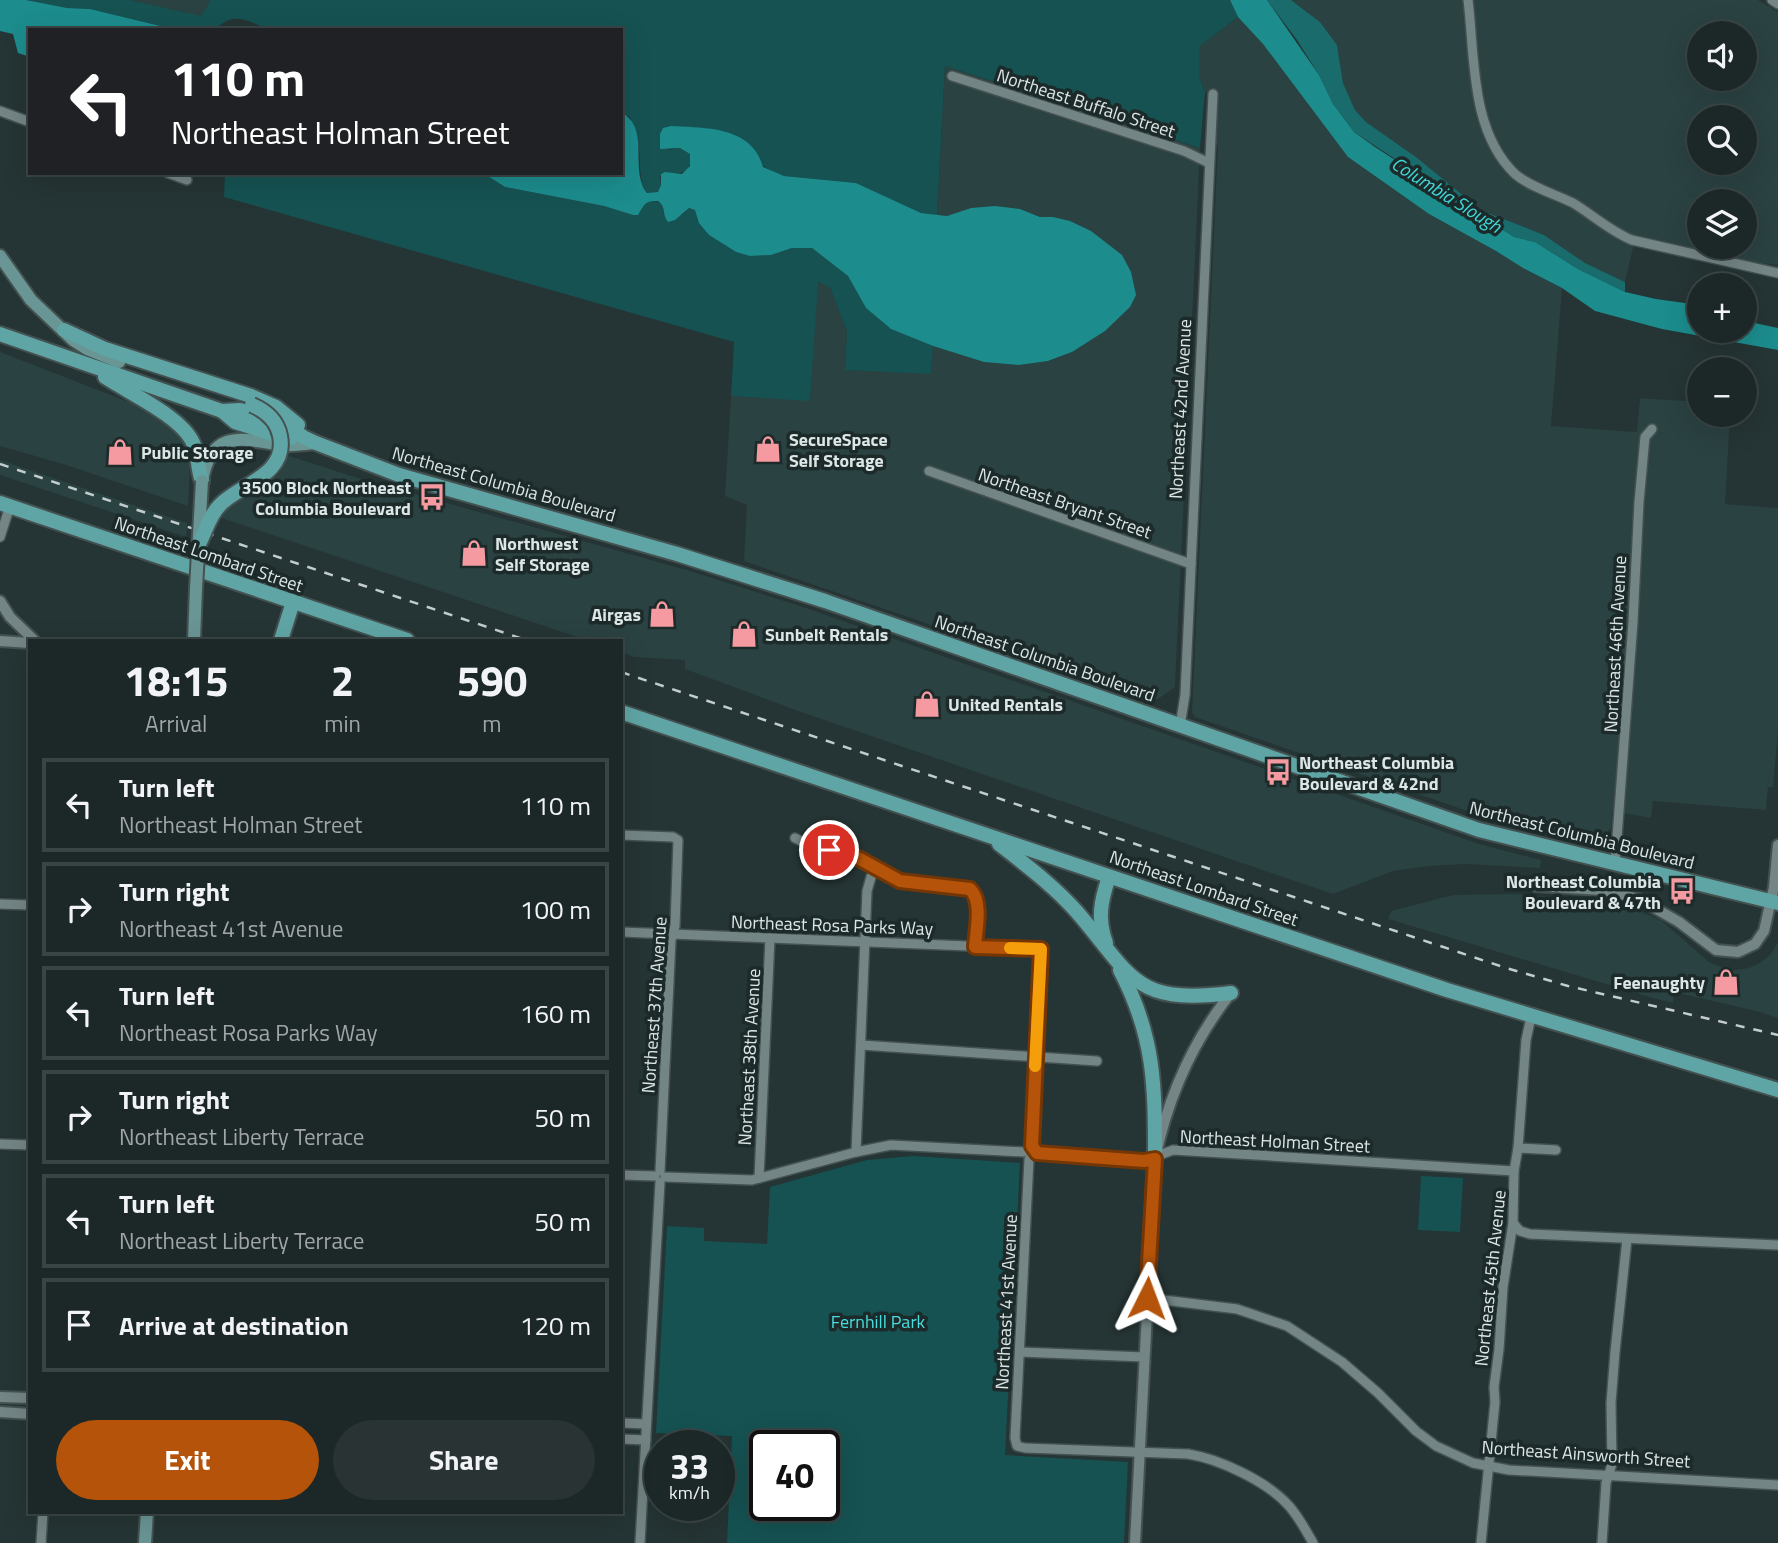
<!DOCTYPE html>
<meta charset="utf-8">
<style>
:root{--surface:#1c2727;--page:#293333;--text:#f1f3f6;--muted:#a0a5a7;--line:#3a4444;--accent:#b45309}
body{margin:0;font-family:"Titillium Web",sans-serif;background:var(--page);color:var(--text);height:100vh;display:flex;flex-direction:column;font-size:26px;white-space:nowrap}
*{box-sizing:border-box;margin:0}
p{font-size:23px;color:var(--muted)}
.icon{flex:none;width:38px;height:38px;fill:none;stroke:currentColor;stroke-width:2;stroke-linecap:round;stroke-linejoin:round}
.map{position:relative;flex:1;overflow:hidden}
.details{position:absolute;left:28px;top:639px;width:595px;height:875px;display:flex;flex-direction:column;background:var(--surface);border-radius:0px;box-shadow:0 7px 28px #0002,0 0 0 2px var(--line)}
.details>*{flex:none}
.hud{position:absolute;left:28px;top:28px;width:595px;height:147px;border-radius:0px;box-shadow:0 7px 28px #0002,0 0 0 2px var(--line);background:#202124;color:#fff;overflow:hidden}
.tools{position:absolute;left:1687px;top:21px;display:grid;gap:14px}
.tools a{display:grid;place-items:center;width:70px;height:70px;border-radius:50%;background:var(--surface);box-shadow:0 7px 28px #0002,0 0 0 2px var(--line);font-size:35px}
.speed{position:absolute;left:644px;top:1430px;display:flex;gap:14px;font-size:35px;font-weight:700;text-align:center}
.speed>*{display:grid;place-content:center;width:91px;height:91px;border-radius:50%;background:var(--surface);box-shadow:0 7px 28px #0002,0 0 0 2px var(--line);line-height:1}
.speed small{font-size:18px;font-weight:400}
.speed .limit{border:4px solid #111;border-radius:10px;background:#fff;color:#111}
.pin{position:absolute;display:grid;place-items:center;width:60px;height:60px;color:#fff;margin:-30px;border:4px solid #fff;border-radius:50%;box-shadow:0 2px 7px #0007}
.me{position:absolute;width:77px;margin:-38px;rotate:3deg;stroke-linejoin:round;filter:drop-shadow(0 0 5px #0008)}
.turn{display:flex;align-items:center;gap:24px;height:147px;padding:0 28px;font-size:32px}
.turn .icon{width:91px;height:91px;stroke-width:2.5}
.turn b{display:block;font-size:49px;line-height:60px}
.eta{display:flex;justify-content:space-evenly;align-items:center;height:119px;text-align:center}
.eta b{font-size:42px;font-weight:700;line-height:49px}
.cta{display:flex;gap:14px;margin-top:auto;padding:14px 28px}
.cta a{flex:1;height:80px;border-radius:42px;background:var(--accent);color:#fff;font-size:28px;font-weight:700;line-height:80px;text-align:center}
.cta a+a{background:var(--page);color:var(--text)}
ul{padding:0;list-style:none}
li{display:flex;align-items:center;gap:21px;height:94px;margin:0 14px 10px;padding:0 14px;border:4px solid var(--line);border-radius:0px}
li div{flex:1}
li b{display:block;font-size:26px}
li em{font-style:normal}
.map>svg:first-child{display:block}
.built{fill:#2b4242;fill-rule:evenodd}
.green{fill:#165252;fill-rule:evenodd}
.forest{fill:#1a6b6c}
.water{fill:#1c8c8d}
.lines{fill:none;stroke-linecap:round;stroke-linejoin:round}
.minor-casing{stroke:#445151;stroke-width:12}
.tertiary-casing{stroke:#445151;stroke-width:14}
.secondary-casing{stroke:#445151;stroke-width:16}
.primary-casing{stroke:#445151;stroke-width:18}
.minor{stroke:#748585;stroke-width:9}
.tertiary{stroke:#748585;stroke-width:10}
.secondary{stroke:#6a9595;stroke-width:12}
.primary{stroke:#60a5a5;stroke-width:14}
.rail{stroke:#c3cdcd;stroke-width:2.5;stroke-dasharray:9 9;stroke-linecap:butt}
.secondary-bridge-casing{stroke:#445151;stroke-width:16;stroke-linecap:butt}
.primary-bridge-casing{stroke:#445151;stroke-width:18;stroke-linecap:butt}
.secondary-bridge{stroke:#6a9595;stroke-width:12}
.primary-bridge{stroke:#60a5a5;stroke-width:14}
.route-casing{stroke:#753606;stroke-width:18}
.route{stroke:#b45309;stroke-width:12}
.slow{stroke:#f59e0b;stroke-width:12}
.labels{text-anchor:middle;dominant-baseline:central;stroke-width:7;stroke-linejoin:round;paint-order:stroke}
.street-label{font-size:18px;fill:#dde6e6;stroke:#1c2a2a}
.poi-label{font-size:18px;font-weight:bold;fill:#dde6e6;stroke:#1c2a2a;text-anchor:start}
.park-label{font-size:18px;fill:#48dedf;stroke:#1c2a2a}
.water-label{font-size:19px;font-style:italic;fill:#40d8da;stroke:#1c2a2a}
</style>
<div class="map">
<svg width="1778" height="1543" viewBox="0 0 1778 1543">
<rect width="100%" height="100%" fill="#253434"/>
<g class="built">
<path d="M129 0H211L202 17Z"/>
<path d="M1291 0H1758L1778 12V265L1739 260 1636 235 1625 282 1585 263 1544 235 1481 210 1416 157 1366 122 1355 110 1343 83 1337 45 1320 22ZM1699 33H1745V79H1699ZM1699 117H1745V163H1699ZM1699 201H1745V247H1699Z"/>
<path d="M1238 17 1263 44 1348 157 1429 214 1496 251 1523 268 1562 288 1551 426 1637 432 1640 398 1699 402V415H1730L1725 504 1778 508V732L1773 787H1768L1766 810 1653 801 1651 818 1612 811 1611 827 1604 839 1593 842 1582 841 1479 815 1195 717 1192 712 1218 145 1210 144 1212 92H1205L1199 76V47Z"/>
<path d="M945 66 1200 148 1175 687 1158 699H1148L744 561 747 505 725 496 731 396 810 400 817 282 830 288 847 331 845 370 931 373 933 346 984 362 1019 365 1049 361 1072 352 1053 217H1040L1020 209 971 208 947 216 937 215Z"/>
<path d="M0 352 129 402 134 401 174 427 188 445 183 449 181 455 183 460 190 463 188 506 63 464 0 446Z"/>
<path d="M286 455 361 479 690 571 803 607 1479 844 1541 860 1540 868 1465 864 1428 866 1393 871 1333 894 798 711 685 669V660L634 657 621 652V640H586L219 517 223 510 279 474Z"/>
<path d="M0 460 187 523 186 537 0 475Z"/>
<path d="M1515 894 1598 900 1633 909 1661 920 1709 962 1730 971 1749 968 1758 964 1770 955 1778 942V1018L1756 1011 1674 992 1673 1003 1653 998 1388 919 1391 911 1453 895Z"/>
</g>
<g class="green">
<path d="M26 0H129L201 16 211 0H1230L1238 17 1199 47V76L1205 92 1200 148 945 66 937 215 921 213 856 183 784 176 775 173 694 127 668 150 680 148 690 154C694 173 679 176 665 172L660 176 661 185 658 192 647 193C638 181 641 164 639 150 637 139 633 128 630 117L621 112V30H271C246 21 236 10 214 30H177L90 9 67 8Z"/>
<path d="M225 173H483L505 187 604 206 633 215 647 201 661 202 664 213 682 215 689 208 695 210 709 235 736 252 750 256 771 255 792 248H812L848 276 866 308 891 329 933 346 931 374 845 370 847 331 830 288 818 282 810 401 731 396 734 342 224 197Z"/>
<path d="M913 1156 1020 1163 1005 1455 1128 1462 1124 1543H727L732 1436 656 1433 667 1226 704 1228V1241L767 1244 770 1187 867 1160ZM765 1446H824V1505H765Z"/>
<path d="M1421 1176 1463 1178 1460 1232 1418 1230Z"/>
</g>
<path class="forest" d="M1267 0H1291L1320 22 1337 45 1343 83 1355 110 1366 122 1416 157 1481 210 1544 235 1585 263 1625 282V292L1578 269 1535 242 1514 237 1354 132 1333 104 1319 75 1297 40Z"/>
<g class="water">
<path d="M0 0H26L67 8 90 9 177 30H30V57L18 53 13 34 0 31Z"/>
<path d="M1230 0H1267L1319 75 1333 104 1354 132 1375 147 1514 237 1535 242 1578 269 1625 292 1656 299 1699 305V331H1745V321L1778 328V350L1662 329 1595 311 1562 288 1523 268 1496 251 1429 214 1348 157 1263 44 1238 17Z"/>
<path d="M621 112C651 128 629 170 647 193L658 192 661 185V174L665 172 682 174 690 166V154L680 148 660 149V134L663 128 671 126C705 128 752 126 763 167L784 176 856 183 921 213 947 216 971 208 995 206 1020 209 1040 217H1053L1070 221 1091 231 1122 255 1131 272 1136 295 1130 307 1105 331 1072 352 1048 361 1019 365 984 362 933 346 891 329 866 308 848 276 812 248H792L771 255 750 256 736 252 709 235 699 223 695 210 689 208 675 220 668 222C662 215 666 206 658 201 644 201 645 204 638 215H633L604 206 505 187 483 173H621Z"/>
</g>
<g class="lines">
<defs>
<g id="minor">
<path d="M1468 0C1475 56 1470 131 1515 174 1530 187 1555 194 1573 203 1593 215 1610 231 1632 240L1778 273"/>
<path d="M1772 0 1778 4"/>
<path d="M952 76 1184 151 1209 163"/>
<path d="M0 111 30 122"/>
<path d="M168 173 187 180"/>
<path d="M929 471 1191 564"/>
<path d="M0 537 10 506"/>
<path d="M1180 726 1185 695 1213 94"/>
<path d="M621 835 673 837 678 840 675 926 671 940 660 1171"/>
<path d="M795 838 815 848 847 854 900 881 970 889 977 902 975 946"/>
<path d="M1615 864 1633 622 1639 502 1645 437 1652 429"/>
<path d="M0 904 30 905"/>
<path d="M621 932 1040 949 1032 1146"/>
<path d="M861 1045 1097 1061"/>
<path d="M0 1144 30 1145"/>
<path d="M1518 1148 1556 1150"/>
<path d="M856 1152 867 891 871 877 876 869"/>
<path d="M1037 1153 1144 1161 1173 1150 1514 1171"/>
<path d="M1029 1159 1015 1438 1017 1446 1025 1448 1188 1454C1220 1459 1268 1482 1289 1506 1299 1517 1306 1531 1313 1543"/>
<path d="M621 1175 655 1176"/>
<path d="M665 1177 752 1180 856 1152 891 1145 1024 1152"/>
<path d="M759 1178 770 938"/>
<path d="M1513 1223 1520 1231 1530 1234 1778 1245"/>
<path d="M1147 1298 1237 1309 1287 1326 1342 1362 1378 1393 1416 1431 1436 1446 1473 1463 1509 1470 1778 1485"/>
<path d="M1020 1352 1144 1357"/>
<path d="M621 1423 646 1424"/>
<path d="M621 1439 646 1440"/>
<path d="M41 1543 43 1512"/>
<path d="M640 1543 660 1182"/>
<path d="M1481 1543 1495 1402 1494 1387 1499 1349 1503 1287 1513 1223 1514 1171 1518 1148 1526 1040 1531 1017"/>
<path d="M1602 1543 1606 1483 1612 1464 1611 1403 1615 1352 1627 1239"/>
</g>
<g id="tertiary">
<path d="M0 601 10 617 34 640"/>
<path d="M0 641 30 643"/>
<path d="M1536 886 1602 890 1639 899 1679 922 1716 950 1738 952 1755 944 1764 931 1774 887 1778 845"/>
<path d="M0 1397 30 1398"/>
<path d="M0 1412 30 1414"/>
<path d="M1135 1543 1155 1159C1168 1097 1192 1042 1231 993"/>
</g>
<g id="secondary">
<path d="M0 256 31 300 73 340 87 349 119 362"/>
<path d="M202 481C211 428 243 439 283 445 294 446 305 444 316 443"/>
<path d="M194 640 196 588"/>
<path d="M145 1543 147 1512"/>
</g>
<g id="primary">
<path d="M64 330 105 349 251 396 276 407 298 425"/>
<path d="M0 334 222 411 240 410 288 426 303 437 316 443 399 475 677 554 825 601 1479 830 1778 903"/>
<path d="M105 377C129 393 182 417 193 443 199 455 197 469 202 481"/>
<path d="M222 411 235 422 285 438H291"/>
<path d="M0 503 407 640"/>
<path d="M281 640 293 602"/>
<path d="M621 712 1447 990 1778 1090"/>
<path d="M999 844C1026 865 1054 886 1077 912 1133 977 1133 1005 1231 993"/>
<path d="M1106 943C1097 919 1101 900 1109 877"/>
<path d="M1120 970C1155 1037 1155 1086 1155 1159"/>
</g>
</defs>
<use href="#minor" class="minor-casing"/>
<use href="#tertiary" class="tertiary-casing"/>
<use href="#secondary" class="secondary-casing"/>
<use href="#primary" class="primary-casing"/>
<use href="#minor" class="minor"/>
<use href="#tertiary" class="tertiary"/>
<use href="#secondary" class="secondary"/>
<use href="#primary" class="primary"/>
<g class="rail">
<path d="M0 464 526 640"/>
<path d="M621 672 1503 967 1568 986 1778 1035"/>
</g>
<defs>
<path id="secondary-bridge" d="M196 588 202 481"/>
<path id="primary-bridge" d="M199 544C206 531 209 516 220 505 240 484 288 475 280 436 277 420 266 411 252 405"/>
</defs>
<use href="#secondary-bridge" class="secondary-bridge-casing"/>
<use href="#primary-bridge" class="primary-bridge-casing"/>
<use href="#secondary-bridge" class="secondary-bridge"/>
<use href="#primary-bridge" class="primary-bridge"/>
</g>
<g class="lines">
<defs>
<path id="route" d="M829 850 858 858 900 881 970 889C983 901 976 930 975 947L1041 949 1032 1146 1037 1153 1144 1161 1155 1159 1147 1298"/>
</defs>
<use href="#route" class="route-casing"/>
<use href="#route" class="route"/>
<path class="slow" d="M1010 948 1041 949 1035 1066"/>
</g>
<defs>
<symbol id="shop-bare" viewBox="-9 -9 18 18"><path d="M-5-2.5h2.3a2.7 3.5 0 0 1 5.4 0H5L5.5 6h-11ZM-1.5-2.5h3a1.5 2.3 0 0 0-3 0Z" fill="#f49aa0" stroke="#1c2a2a" stroke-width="2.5" paint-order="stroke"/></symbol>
<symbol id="bus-bare" viewBox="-9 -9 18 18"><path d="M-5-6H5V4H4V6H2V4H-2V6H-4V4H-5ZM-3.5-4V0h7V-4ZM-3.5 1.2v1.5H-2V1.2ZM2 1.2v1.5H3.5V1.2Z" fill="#f49aa0" stroke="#1c2a2a" stroke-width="2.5" paint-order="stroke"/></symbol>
</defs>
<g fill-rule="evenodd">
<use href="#shop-bare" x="749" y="430" width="38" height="38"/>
<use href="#shop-bare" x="101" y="433" width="38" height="38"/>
<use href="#bus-bare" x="413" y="478" width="38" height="38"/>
<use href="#shop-bare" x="455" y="534" width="38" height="38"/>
<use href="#shop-bare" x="643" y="595" width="38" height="38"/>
<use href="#shop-bare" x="725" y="615" width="38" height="38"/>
<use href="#shop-bare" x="908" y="685" width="38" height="38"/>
<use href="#bus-bare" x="1259" y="753" width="38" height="38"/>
<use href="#bus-bare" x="1663" y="872" width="38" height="38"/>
<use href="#shop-bare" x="1707" y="963" width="38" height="38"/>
</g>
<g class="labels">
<g class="street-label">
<text transform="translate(1086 103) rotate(18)">Northeast Buffalo Street</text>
<text transform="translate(1180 409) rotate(-87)">Northeast 42nd Avenue</text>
<text transform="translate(504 484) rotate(16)">Northeast Columbia Boulevard</text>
<text transform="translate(1065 503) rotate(19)">Northeast Bryant Street</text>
<text transform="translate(209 554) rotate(19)">Northeast Lombard Street</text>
<text transform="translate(1615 644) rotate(-87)">Northeast 46th Avenue</text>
<text transform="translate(1045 658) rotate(19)">Northeast Columbia Boulevard</text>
<text transform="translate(1582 835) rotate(14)">Northeast Columbia Boulevard</text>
<text transform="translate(1204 888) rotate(19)">Northeast Lombard Street</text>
<text transform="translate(832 925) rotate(2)">Northeast Rosa Parks Way</text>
<text transform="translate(654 1005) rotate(-86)">Northeast 37th Avenue</text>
<text transform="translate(749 1057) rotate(-87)">Northeast 38th Avenue</text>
<text transform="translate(1275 1141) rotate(3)">Northeast Holman Street</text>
<text transform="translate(1490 1278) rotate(-84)">Northeast 45th Avenue</text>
<text transform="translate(1006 1302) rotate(-87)">Northeast 41st Avenue</text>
<text transform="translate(1586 1454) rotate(4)">Northeast Ainsworth Street</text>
</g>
<g class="poi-label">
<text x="789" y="439">SecureSpace<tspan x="789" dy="21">Self Storage</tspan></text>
<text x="141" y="452">Public Storage</text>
<text x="411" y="487" text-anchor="end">3500 Block Northeast<tspan x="411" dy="21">Columbia Boulevard</tspan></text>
<text x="495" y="543">Northwest<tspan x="495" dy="21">Self Storage</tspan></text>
<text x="641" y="614" text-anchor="end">Airgas</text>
<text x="765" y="634">Sunbelt Rentals</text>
<text x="948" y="704">United Rentals</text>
<text x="1299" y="762">Northeast Columbia<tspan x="1299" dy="21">Boulevard &amp; 42nd</tspan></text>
<text x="1661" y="881" text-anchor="end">Northeast Columbia<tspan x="1661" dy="21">Boulevard &amp; 47th</tspan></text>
<text x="1705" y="982" text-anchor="end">Feenaughty</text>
</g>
<g class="park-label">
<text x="878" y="1321">Fernhill Park</text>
</g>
<g class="water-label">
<text transform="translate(1447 194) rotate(32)">Columbia Slough</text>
</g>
</g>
</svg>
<div class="tools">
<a><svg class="icon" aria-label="sound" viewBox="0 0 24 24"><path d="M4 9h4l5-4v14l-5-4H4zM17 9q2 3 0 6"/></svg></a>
<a><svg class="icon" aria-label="search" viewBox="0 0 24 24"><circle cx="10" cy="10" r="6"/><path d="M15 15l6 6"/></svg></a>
<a><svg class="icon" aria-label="layers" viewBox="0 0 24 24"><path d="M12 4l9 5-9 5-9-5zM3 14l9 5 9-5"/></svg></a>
<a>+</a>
<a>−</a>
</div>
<div class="speed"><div>33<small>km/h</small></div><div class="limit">40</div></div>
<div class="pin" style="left:829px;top:850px;background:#d93025"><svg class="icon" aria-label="arrive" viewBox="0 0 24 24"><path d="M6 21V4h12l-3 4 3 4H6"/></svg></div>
<svg class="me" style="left:1147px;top:1298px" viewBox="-20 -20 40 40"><path d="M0-17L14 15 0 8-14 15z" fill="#b45309" stroke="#fff" stroke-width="4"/></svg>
<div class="hud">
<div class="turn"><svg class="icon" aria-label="left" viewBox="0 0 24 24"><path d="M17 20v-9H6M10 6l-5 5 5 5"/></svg><div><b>110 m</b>Northeast Holman Street</div></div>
</div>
<section class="details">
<div class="eta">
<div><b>18:15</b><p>Arrival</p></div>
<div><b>2</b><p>min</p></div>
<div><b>590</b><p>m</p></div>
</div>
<ul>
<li><svg class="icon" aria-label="left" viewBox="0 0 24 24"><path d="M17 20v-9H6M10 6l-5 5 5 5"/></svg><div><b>Turn left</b><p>Northeast Holman Street</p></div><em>110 m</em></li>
<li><svg class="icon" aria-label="right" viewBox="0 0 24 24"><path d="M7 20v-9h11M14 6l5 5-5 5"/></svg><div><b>Turn right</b><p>Northeast 41st Avenue</p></div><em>100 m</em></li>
<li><svg class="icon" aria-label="left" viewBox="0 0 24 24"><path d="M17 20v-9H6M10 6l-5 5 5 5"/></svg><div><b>Turn left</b><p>Northeast Rosa Parks Way</p></div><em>160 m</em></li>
<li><svg class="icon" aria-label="right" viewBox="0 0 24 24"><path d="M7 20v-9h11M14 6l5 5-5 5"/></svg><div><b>Turn right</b><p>Northeast Liberty Terrace</p></div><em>50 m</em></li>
<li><svg class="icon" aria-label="left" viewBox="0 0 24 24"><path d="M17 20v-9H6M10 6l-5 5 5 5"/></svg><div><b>Turn left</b><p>Northeast Liberty Terrace</p></div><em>50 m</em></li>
<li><svg class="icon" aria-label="arrive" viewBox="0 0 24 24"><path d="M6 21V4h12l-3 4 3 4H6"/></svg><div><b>Arrive at destination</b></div><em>120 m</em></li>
</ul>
<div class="cta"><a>Exit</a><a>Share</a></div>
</section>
</div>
